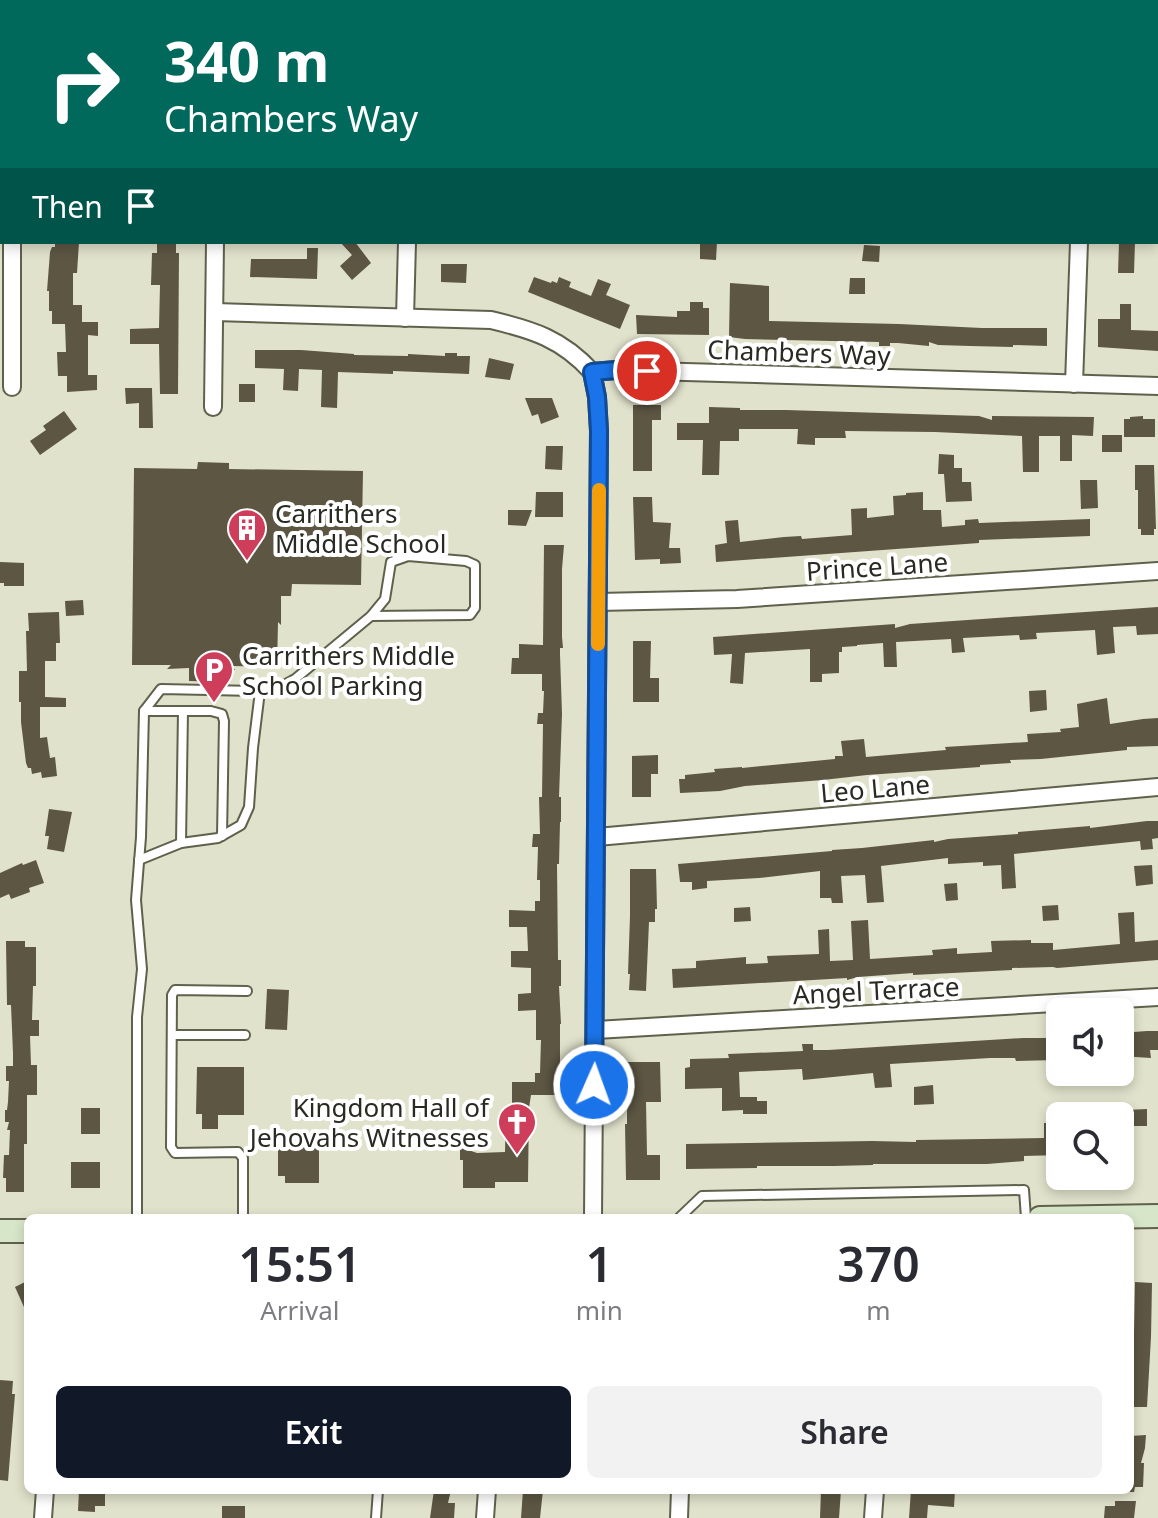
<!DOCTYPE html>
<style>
:root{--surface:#fff;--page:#f2f2f3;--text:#2b2b33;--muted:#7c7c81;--accent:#111827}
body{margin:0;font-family:"Noto Sans",sans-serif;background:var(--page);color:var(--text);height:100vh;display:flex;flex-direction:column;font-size:30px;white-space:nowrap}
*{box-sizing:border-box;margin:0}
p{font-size:26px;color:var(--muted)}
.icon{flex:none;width:44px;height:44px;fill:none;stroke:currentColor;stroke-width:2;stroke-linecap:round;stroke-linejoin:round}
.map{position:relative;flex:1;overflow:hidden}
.sheet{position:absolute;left:24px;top:1214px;width:1110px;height:280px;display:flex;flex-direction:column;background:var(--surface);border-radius:12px;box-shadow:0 4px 12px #0003}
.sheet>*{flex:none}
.banner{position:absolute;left:0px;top:0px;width:1158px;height:244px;box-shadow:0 4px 12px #0003;background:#00695c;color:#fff;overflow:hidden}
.buttons{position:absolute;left:1046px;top:998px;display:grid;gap:16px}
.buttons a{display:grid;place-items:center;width:88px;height:88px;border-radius:12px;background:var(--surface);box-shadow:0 4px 12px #0003;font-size:40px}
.pin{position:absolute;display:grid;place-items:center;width:68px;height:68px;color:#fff;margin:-34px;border:4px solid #fff;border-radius:50%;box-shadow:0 2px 8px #0007}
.me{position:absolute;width:88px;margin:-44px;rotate:2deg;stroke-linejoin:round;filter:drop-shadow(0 0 6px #0008)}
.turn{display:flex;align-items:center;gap:28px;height:168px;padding:0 32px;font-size:36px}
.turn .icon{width:104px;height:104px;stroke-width:2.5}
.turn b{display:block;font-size:56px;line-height:68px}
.then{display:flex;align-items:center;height:76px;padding:0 32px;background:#0003;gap:16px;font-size:30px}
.eta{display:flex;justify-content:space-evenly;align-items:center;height:136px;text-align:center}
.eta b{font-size:48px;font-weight:600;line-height:56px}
.button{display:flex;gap:16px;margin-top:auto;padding:16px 32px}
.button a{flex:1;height:92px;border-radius:12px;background:var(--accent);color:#fff;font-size:32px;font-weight:600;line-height:92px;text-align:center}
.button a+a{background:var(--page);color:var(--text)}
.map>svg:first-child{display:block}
.building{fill:#5c5643}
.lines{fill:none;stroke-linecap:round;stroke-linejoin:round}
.lane-casing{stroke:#5f614d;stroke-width:12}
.street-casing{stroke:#5f614d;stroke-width:20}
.secondary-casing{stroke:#5f614d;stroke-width:26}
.lane{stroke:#fff;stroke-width:8}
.street{stroke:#fff;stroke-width:16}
.secondary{stroke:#d7e6c8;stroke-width:22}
.route-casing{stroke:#114b97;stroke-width:20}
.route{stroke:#1a73e8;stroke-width:14}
.slow{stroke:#f59e0b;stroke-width:14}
.labels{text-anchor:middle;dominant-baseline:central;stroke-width:8;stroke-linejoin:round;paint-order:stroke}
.street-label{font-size:26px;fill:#292a21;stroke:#fff}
.poi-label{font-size:26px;fill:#292a21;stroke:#fff;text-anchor:start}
</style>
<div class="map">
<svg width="1158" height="1518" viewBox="0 0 1158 1518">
<rect width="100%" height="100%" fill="#e0e2cb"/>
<g class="building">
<path d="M55 242H79L77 273H73V305H82V322H98V336L88 335V375H97V390L67 392V376H58L57 352H66L65 324H52V311H49V291H47L50 252 52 247H55Z"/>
<path d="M157 242H176V253H179L178 394H160L159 344H130V329L159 328 160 285H151L152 253H157Z"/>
<path d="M340 242H355L371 263 352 280 340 266 352 255Z"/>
<path d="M700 242H717L716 260 700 259Z"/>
<path d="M1119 242H1135L1134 273H1118Z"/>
<path d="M864 245 880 246 879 262 862 261Z"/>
<path d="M307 248H318L317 279 250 277 251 259H307Z"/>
<path d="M441 264H467L466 283 441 282Z"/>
<path d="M534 277 551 283 552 281 557 283 559 277 571 282 569 287 591 296 598 279 611 284 606 295 630 305 620 329 528 292Z"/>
<path d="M850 278H865V294H849Z"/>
<path d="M730 283 769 286V321L899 324 982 328H1047V346L1013 345V347L970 346 938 345 929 342V346L898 343H890V346H879V342L745 339 729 337Z"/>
<path d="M690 302H703V308H709V335L637 334 636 315 677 317V311H690Z"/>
<path d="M1120 304H1131V330L1158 331V351L1098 347V319H1120Z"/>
<path d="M255 350H301L354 354V355L408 356V354L445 356V353H457V356H470L469 374 393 371V374L338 372 337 408 321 407 322 370 299 369 298 391 283 390 284 369 255 368Z"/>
<path d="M489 358 514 364 510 380 485 377Z"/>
<rect x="239" y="384" width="16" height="18"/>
<path d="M125 388H152L153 428H139V403L126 404Z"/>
<path d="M525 398H552L559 417 541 424 538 414 532 416Z"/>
<path d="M633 405H661V420H652V471H633Z"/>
<path d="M709 407 740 408V410H786L979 416 992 420V416L1094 417 1093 436 1072 435V461H1060V436H1039V472H1023L1022 436 935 432 845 431 846 438H815V445L797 444 798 429H739V441H720L719 475H702L703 440H677V423H709Z"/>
<path d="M64 411 77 429 40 455 30 441 46 430 43 426Z"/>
<path d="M1143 416V419H1155V437H1124V419H1130V417Z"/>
<rect x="1102" y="435" width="20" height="17"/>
<path d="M546 446H563L562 470 545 469Z"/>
<path d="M939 454 954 455V468H962V482H971L972 501 946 502 944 474H938Z"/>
<path d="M198 462 229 463V469L363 471 361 585 292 584 291 596H281V625L278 622 277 667 232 666 235 670H225V682L189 681V668L167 669 171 665H132L134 468 197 469Z"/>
<path d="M1135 465H1154L1156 529H1154V535H1141V529H1138V490H1135Z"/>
<path d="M1080 480H1097L1098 508 1081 509Z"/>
<path d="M536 492H563V517H535Z"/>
<path d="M923 492V510H941L942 527 965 525V520L978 519 979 523 1090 519V536L979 540V543L716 562 715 545 727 543 725 521 738 520 740 542 784 537 801 536 802 539 852 535 851 509 867 508V518L894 515 893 496 906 495V493Z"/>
<path d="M633 497H652L653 522 671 523 669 548H680L681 563 660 564V559L635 560Z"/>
<path d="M508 510H532L526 526 508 525Z"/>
<path d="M544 545H564L562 569V637L563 648H560V654L562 714 559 797H561V822H560L559 864H557L558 960H561V986H559L561 1024H560V1095H531L529 1108 528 1182H495V1188H463V1160H460V1147L477 1153 505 1152 506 1107H512V1082H535V1073H540L541 1040H536V1010L518 1011V994L531 993V968L511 967V951H528L527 927H509V910L535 911V901H540V880H537L538 847H532L533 834H540L539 797H542L543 724H537L538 713H543L544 691H542V674H511L512 658H519V644L543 645Z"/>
<path d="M0 562 24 563V586H4V583H0Z"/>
<path d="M83 600 84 615 66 616 65 601Z"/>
<path d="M1158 607V634L1137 635 1136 626 1113 627 1115 653 1097 655 1095 630 1036 633 1037 639 1020 640 1019 635 963 638 965 652 952 653 951 639 896 642 897 667H884L883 643 857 645V646L842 647V652H839V673L822 674V682H810V649L745 653 743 684 730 683 732 654 714 655 713 637 895 624V628L910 624Z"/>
<path d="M59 612 60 643H56V661H45V697L66 698V707H40V738L47 737 50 758 55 757 57 776 42 778 41 772 32 774 31 768H28L26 763 21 722V702H19V671H27L26 631H29L28 613Z"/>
<path d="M633 641H651L650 678H659V702H633Z"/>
<path d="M1046 690 1047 710 1030 712 1029 691Z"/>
<path d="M1107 698 1110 724 1143 719 1158 718V746L1127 747V750L1041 759 1010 760 1011 763 980 765V767L867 775 823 780 745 786 720 791 680 793 679 779H685V775L715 772 714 769 742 767V768L835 759V756H843L841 741 864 739 866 757 946 750 945 747 1028 742 1027 734 1061 732 1060 729 1079 727 1077 704Z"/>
<path d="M658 755V774H651V797H632V756Z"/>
<path d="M49 809 72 812 64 852 47 849 49 836H45Z"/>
<path d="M1147 821H1158V838L1152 839 1153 849 1141 850 1140 841 1014 854 1016 888 1002 889 1001 865 983 866V862L948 864V858L881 866 884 902 867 903 865 875 841 876 843 903H832L831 898H820V871L759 878 707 881V888L692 890V882H680L678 864 832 851V850L862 848 934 840V842L948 839 1018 834V832L1090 826V828Z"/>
<path d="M36 860 44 883 29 888 30 892 11 899 9 894 0 898V873L22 863 23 865Z"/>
<path d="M1152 865 1153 884 1136 886 1134 866Z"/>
<path d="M630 869H656L657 909H655V922H649L646 991 629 990 630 974H628L630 916Z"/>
<path d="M957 883 958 900 946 901 944 884Z"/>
<path d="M1058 905 1059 920 1043 921 1042 906Z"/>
<path d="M750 907 751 921 734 922V908Z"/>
<path d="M1134 912 1135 942 1158 940V960L1057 968 1053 967 1012 968V970L913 975V973L858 977 847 980V978L673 988 672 969 696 968V961L746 957V964L768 963 767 956 819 954 818 930 829 929 830 961 853 960 851 921 868 920 870 959 933 955 932 950 957 948V954L992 952 991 941 1031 940V943H1053V950L1120 944 1118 913Z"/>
<path d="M6 941H25V947H36V986H33L32 1020H39V1036H30L31 1065H37V1095H27V1144H24V1192H6V1178H3L4 1155H9L10 1130H7L9 1122H5V1110H7L8 1102 9 1081H6V1066H13V1053L11 1005H7Z"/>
<path d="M267 989 289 990 287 1030 265 1029Z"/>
<path d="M1147 1031H1158V1050H1150L1151 1058 1120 1056V1033Z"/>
<path d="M1023 1038H1056L1057 1060 1016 1061 1015 1058H990L890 1064 892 1087 875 1088 873 1073 803 1080 802 1069 739 1072 740 1097H757V1101H767V1114H743V1110L722 1111V1088L685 1089V1068L690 1067V1059L729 1058 728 1054 803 1051 802 1044H813V1050H828Z"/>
<path d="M627 1062H660L661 1102H646L647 1155H660V1180H626L625 1124H627V1110L633 1095H628Z"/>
<path d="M197 1067H244V1115H218V1129H202V1114H196Z"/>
<path d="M933 1085 934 1104 914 1105V1087Z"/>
<rect x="81" y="1108" width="19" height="26"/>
<path d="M1147 1109V1126H1126L1125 1110Z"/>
<path d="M1044 1123H1060V1155L1024 1156V1161L987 1164H873V1165L834 1166H757V1168L686 1169V1144L872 1141 916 1142V1140L1044 1138Z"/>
<path d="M284 1135H310V1143H319V1183H285V1176H278V1143H284Z"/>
<rect x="437" y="1136" width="20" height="13"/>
<rect x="71" y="1162" width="29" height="26"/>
<path d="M25 1282 28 1288V1316L15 1287Z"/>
<path d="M1135 1282 1152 1283 1151 1337 1147 1407H1130V1340L1131 1332H1134Z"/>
<path d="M0 1380 13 1381 12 1394H15L8 1481 0 1480Z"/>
<path d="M1146 1435 1145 1448 1141 1463H1144L1143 1487H1135L1134 1492H1130V1436Z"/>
<path d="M79 1490H98V1493H105V1506H95V1512L78 1511Z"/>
<path d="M434 1490H451L448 1503H455L454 1518H430Z"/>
<path d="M523 1490H543L540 1518H521Z"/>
<path d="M821 1490H841L839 1518H820Z"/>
<path d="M911 1490H955L954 1507 928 1505 927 1518H909Z"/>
<path d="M1115 1501H1136L1134 1518H1104L1105 1506H1115Z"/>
<rect x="222" y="1506" width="23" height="12"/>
</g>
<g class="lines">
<defs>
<g id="lane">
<path d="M144 711H211L222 714 224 721 222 836"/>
<path d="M181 843 183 711"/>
<path d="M139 860 181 843 218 838 241 825 249 807 253 748 260 691"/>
<path d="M172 1035H245"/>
<path d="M137 1218V1017L142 969 136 900 141 837 144 711 161 689 260 691 277 689 295 679 371 616 385 599 391 562 408 556 466 561 475 565V608L470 615 371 616"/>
<path d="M243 1218V1158L238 1152 175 1153 171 1147 172 995 175 990 247 991"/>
<path d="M679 1218 702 1196 1024 1190 1026 1218"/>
<path d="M376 1518 378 1490"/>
</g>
<g id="street">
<path d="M694 0 710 2"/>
<path d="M1064 0 1065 2"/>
<path d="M825 2 867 0"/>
<path d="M1156 194H1158"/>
<path d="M0 195 2 197"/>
<path d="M215 312 491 320C533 330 562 339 592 372L616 370 1158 386"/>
<path d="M405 318 407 242"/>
<path d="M592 372 597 397 599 431 593 1218"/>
<path d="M1074 384 1079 242"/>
<path d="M12 387V242"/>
<path d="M213 407 215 242"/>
<path d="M598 602 737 599 1158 571"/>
<path d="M597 837 1158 787"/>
<path d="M596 1030 1158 997"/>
<path d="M43 1518 45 1490"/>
<path d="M485 1518 487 1490"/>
<path d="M679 1518 680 1490"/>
<path d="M873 1518 875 1490"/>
</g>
<g id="secondary">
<path d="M1040 1218 1158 1216"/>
<path d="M0 1231H28"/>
</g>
</defs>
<use href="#lane" class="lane-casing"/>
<use href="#street" class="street-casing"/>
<use href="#secondary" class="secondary-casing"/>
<use href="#lane" class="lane"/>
<use href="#street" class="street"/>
<use href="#secondary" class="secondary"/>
</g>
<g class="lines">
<defs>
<path id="route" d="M594 1085 599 431 597 397 592 372 616 370 647 371"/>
</defs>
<use href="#route" class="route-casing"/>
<use href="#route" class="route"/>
<path class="slow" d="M598 644 599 490"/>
</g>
<defs>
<symbol id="building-pin" viewBox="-11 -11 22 30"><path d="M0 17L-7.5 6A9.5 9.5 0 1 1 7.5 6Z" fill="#ce3e5a" stroke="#fff"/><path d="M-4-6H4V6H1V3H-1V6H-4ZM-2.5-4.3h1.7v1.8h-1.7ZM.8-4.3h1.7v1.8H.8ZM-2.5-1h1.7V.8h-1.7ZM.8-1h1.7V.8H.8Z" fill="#fff"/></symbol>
<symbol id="parking-pin" viewBox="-11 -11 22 30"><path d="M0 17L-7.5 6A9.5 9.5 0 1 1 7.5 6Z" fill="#ce3e5a" stroke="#fff"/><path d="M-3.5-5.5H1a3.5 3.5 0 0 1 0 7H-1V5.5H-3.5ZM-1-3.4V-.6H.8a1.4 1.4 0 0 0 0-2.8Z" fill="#fff"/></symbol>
<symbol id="church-pin" viewBox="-11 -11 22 30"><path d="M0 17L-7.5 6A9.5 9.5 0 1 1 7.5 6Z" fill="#ce3e5a" stroke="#fff"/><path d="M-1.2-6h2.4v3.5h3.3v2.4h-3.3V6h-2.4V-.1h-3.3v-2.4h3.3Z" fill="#fff"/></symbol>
</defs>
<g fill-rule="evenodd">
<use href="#building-pin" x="225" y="506" width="44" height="60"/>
<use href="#parking-pin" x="192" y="648" width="44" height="60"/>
<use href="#church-pin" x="495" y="1100" width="44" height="60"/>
</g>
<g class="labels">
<g class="street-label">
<text transform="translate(799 352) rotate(2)">Chambers Way</text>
<text transform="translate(877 566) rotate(-4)">Prince Lane</text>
<text transform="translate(875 788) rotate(-5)">Leo Lane</text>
<text transform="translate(876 990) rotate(-3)">Angel Terrace</text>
</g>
<g class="poi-label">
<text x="275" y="513">Carrithers<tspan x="275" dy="30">Middle School</tspan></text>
<text x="242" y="655">Carrithers Middle<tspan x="242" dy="30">School Parking</tspan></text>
<text x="489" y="1107" text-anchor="end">Kingdom Hall of<tspan x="489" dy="30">Jehovahs Witnesses</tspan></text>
</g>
</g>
</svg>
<div class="buttons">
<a><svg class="icon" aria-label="sound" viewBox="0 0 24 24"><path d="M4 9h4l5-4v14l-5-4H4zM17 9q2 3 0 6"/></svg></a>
<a><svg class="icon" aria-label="search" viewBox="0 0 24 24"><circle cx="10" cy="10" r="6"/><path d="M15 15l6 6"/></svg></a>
</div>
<div class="pin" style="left:647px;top:371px;background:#d93025"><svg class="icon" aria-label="arrive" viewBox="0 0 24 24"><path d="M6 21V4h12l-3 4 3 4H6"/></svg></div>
<svg class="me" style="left:594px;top:1085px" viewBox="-20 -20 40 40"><circle r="17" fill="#1a73e8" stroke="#fff" stroke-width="3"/><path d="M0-11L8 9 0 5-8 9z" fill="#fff"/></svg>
<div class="banner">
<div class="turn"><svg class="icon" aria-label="right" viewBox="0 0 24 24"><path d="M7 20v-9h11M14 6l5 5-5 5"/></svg><div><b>340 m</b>Chambers Way</div></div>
<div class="then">Then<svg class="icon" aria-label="arrive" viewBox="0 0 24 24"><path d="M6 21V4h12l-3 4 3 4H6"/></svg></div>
</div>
<section class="sheet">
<div class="eta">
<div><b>15:51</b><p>Arrival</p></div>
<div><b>1</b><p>min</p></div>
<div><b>370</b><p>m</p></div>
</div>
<div class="button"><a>Exit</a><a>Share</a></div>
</section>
</div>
